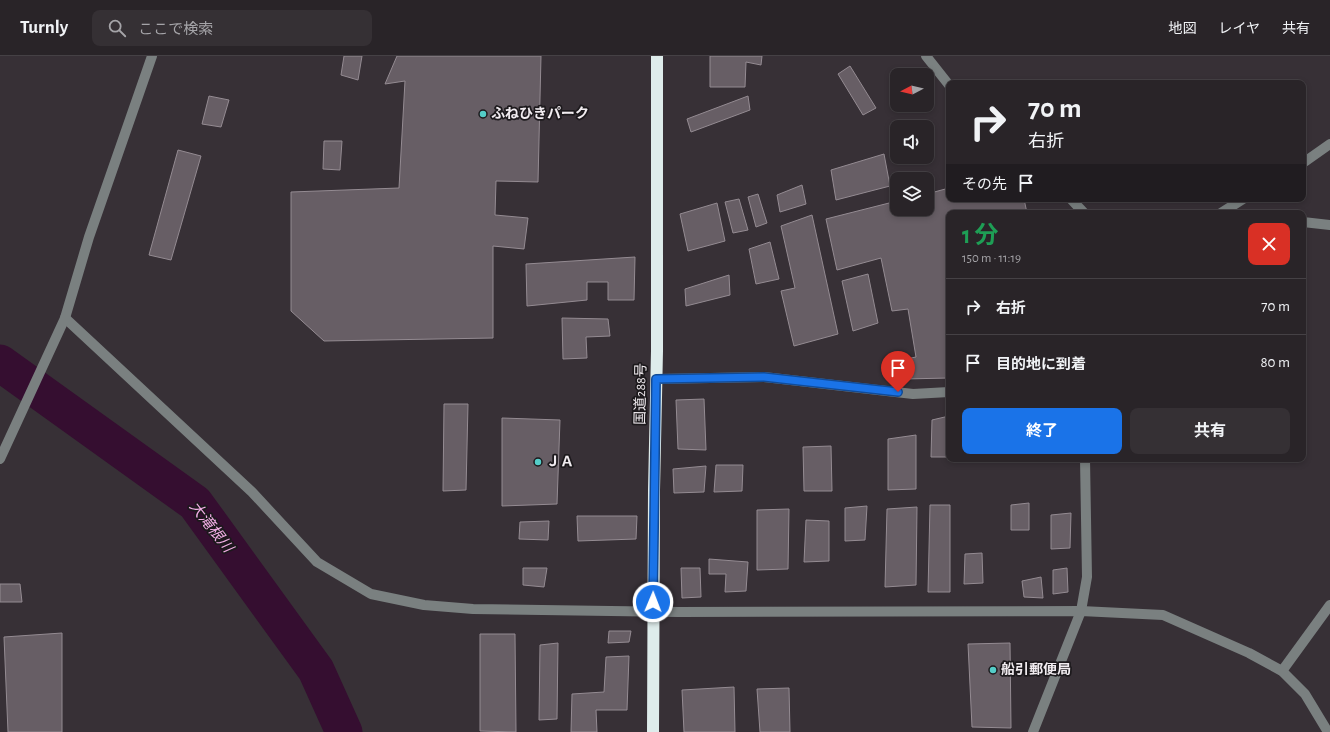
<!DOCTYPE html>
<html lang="ja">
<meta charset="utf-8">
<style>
:root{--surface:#292428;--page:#353034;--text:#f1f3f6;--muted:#a5a4a8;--line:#454145;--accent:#1a73e8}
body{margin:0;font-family:"Alegreya Sans","Noto Sans JP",sans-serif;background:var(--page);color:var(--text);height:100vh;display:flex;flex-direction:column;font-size:15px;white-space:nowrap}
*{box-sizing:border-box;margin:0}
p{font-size:13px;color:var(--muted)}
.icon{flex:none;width:22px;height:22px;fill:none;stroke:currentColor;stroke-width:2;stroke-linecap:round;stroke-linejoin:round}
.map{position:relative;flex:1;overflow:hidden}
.side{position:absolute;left:946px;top:154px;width:360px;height:252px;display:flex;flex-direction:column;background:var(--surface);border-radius:8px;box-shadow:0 2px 6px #0003,0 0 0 1px var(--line)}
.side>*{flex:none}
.guide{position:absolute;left:946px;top:24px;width:360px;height:122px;border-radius:8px;box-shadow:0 2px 6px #0003,0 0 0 1px var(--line);background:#292428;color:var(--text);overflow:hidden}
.needle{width:26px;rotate:263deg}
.controls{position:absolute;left:890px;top:12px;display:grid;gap:8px}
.controls a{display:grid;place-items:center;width:44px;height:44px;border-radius:8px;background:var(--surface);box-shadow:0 2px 6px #0003,0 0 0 1px var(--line);font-size:20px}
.pin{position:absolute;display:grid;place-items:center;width:34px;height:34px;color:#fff;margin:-41px -17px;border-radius:50% 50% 50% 0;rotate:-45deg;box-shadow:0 0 4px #0007}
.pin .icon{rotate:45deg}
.me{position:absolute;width:44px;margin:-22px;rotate:1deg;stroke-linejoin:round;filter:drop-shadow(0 0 3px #0008)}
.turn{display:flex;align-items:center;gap:14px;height:84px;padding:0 16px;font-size:18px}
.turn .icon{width:52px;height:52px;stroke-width:2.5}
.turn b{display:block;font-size:28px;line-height:34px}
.then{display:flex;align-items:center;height:38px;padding:0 16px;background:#0003;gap:8px;font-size:15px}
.round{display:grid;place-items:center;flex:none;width:42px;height:42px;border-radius:8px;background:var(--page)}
.headline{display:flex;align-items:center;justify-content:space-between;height:68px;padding:0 16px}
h1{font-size:24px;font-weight:700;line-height:30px;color:#1e9e55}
.action{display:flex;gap:8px;margin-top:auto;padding:8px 16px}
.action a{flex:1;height:46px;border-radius:8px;background:var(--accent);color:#fff;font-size:16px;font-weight:700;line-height:46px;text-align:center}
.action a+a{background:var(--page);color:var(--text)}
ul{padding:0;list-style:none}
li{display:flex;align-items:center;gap:12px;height:56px;padding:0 16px;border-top:1px solid var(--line)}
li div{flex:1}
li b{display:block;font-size:15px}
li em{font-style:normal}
header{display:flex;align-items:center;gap:24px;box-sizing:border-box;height:56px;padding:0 20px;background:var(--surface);border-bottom:1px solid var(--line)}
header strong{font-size:19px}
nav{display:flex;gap:22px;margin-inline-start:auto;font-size:14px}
.search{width:280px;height:36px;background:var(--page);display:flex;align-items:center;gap:10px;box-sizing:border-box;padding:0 14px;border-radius:8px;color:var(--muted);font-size:15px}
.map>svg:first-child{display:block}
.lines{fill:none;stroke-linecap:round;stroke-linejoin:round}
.river{stroke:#350e30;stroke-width:37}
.building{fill:#675e65;stroke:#948b92}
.minor{stroke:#7a8080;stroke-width:10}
.highway{stroke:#deeceb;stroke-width:12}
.route-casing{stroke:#114b97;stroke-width:10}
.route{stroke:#1a73e8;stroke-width:7}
.poi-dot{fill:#54cdc8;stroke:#1c191c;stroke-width:1.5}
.labels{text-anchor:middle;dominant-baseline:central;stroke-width:3.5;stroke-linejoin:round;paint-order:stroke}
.poi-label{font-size:14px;font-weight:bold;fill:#f1ecf0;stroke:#1c191c;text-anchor:start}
.street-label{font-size:14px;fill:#f1ecf0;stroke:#1c191c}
.water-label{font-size:15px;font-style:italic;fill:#f3aee6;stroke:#1c191c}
</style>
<header>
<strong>Turnly</strong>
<div class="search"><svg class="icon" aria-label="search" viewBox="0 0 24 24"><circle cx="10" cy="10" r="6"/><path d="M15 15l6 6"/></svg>ここで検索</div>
<nav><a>地図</a><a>レイヤ</a><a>共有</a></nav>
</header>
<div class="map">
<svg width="1330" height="676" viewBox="0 0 1330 676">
<rect width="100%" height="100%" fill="#373036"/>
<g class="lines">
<path class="river" d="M0 307 195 447 316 614 344 676"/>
</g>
<g class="building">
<path d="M344 0H362L358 24 341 19Z"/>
<path d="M397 0H541L538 126 496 125 495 159 528 162 524 193 493 190V282L324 285 291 255V136L399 132 405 25 385 28Z"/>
<path d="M710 0H762L761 9 746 6 745 31H710Z"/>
<path d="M850 10 876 52 863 59 838 18Z"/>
<path d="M209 40 229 44 221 71 202 68Z"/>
<path d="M748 40 750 54 691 76 687 63Z"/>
<path d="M324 85H342L340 114 323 113Z"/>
<path d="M178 94 201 100 171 204 149 199Z"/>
<path d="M884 98 890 130 836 144 831 114Z"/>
<path d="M802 129 806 148 780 156 777 139Z"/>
<path d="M949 132V143H1024L1027 157H949V322L904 323 901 304 916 301 908 253 892 255 881 202 837 214 826 163 897 145V153H927V138Z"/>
<path d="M758 138 767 167 756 171 748 141Z"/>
<path d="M739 143 748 174 733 177 725 146Z"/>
<path d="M717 147 725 185 688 195 680 158Z"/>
<path d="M812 159 838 278 794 290 781 235 795 232 781 170Z"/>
<path d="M770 186 779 223 756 228 749 193Z"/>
<path d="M635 201 634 244H608V226H587V244L527 250 526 208Z"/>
<path d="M868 218 878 267 853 275 842 225Z"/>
<path d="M729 219 730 239 686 250 685 233Z"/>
<path d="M562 262 608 263 610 280 586 281 587 302 563 303Z"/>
<path d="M704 343 706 394 678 393 676 344Z"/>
<path d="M444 348H468L466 434 443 435Z"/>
<path d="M949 360V401H931L932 364Z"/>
<path d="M502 362 560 364 557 448 502 450Z"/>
<path d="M916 379V433L888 434V383Z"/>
<path d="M831 390 832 435H804L803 391Z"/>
<path d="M716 409H743L742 435 714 436Z"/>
<path d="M706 410 704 436 674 437 673 413Z"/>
<path d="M1029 447V474H1011V449Z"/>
<path d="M930 449H950V536H928Z"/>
<path d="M867 450 865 484 845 485V452Z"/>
<path d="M917 451 916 529 885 531 887 453Z"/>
<path d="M789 453 788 513 757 514V454Z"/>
<path d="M1071 457 1070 492 1051 493V459Z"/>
<path d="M577 460H637L636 483 578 485Z"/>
<path d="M806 464 829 465V505L804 506Z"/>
<path d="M549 465 548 484 519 483 520 466Z"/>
<path d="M982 497 983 527 964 528 965 498Z"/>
<path d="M709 503 748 506 746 535 725 536 726 518H709Z"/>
<path d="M523 512H547L544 531 523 529Z"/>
<path d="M681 512H700L701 541 682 542Z"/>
<path d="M1067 512 1068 536 1053 538V514Z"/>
<path d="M1041 521 1043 542 1024 541 1022 525Z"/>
<path d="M0 528H20L22 546H0Z"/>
<path d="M609 575H631L629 586 608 587Z"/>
<path d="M62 577V676H8L4 581Z"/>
<path d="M480 578H515L516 676 480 675Z"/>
<path d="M558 587 557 663 539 664 540 589Z"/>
<path d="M1010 587 1011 672 972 671 968 588Z"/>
<path d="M629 600 627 654H596L597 676H571L572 638 604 636 606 601Z"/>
<path d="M734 631 735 676H684L682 634Z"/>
<path d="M789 632 790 676H760L757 633Z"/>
</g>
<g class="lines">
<g class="minor">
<path d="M926 0 949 29"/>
<path d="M1303 107 1330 88"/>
<path d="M1071 143 1084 157"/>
<path d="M1221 157 1243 143"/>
<path d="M1303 166 1330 169"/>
<path d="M65 262 252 436 317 506 371 538 424 549 473 553 679 556 1081 555 1163 559 1249 597 1282 615 1305 638 1328 676"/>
<path d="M657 323 764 321 913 338 949 336"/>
<path d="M0 403 65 262 89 181 152 0"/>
<path d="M1282 615 1330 549"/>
<path d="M1033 676 1081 555 1087 521 1085 403"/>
</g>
<path class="highway" d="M653 676 654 434 657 295V0"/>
</g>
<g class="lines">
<defs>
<path id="route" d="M653 546 656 323 764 321 898 336"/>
</defs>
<use href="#route" class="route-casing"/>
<use href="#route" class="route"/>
</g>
<g class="poi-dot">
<circle cx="483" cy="58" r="4"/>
<circle cx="538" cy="406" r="4"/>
<circle cx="993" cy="614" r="4"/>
</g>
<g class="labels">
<g class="poi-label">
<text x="491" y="58">ふねひきパーク</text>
<text x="546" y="406">ＪＡ</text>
<text x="1001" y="614">船引郵便局</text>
</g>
<g class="street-label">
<text transform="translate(641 338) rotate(-89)">国道288号</text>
</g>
<g class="water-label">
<text transform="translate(211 471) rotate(52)">大滝根川</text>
</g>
</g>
</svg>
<div class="controls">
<a><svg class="needle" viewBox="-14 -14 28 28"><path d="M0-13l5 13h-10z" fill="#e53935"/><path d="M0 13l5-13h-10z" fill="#a5a4a8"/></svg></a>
<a><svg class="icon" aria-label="sound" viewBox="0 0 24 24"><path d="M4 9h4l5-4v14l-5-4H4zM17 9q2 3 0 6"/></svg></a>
<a><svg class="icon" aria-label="layers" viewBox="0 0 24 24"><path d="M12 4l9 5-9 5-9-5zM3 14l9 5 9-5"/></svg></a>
</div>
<div class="pin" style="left:898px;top:336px;background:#d93025"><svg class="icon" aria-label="arrive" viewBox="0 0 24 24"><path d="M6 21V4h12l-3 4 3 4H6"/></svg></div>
<svg class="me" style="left:653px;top:546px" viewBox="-20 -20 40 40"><circle r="17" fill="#1a73e8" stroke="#fff" stroke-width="3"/><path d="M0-11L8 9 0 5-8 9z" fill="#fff"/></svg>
<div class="guide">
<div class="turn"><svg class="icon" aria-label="right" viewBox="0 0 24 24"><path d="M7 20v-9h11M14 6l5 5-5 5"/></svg><div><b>70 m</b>右折</div></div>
<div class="then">その先<svg class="icon" aria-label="arrive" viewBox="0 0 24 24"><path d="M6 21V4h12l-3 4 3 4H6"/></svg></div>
</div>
<section class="side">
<div class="headline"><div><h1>1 分</h1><p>150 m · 11:19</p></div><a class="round" style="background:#d93025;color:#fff"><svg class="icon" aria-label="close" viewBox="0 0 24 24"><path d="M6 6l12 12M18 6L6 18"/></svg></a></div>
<ul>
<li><svg class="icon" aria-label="right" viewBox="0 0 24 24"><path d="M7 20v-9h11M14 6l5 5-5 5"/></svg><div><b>右折</b></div><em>70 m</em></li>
<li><svg class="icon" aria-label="arrive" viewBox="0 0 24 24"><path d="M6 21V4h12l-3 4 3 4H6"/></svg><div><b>目的地に到着</b></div><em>80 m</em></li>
</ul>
<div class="action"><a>終了</a><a>共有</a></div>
</section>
</div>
